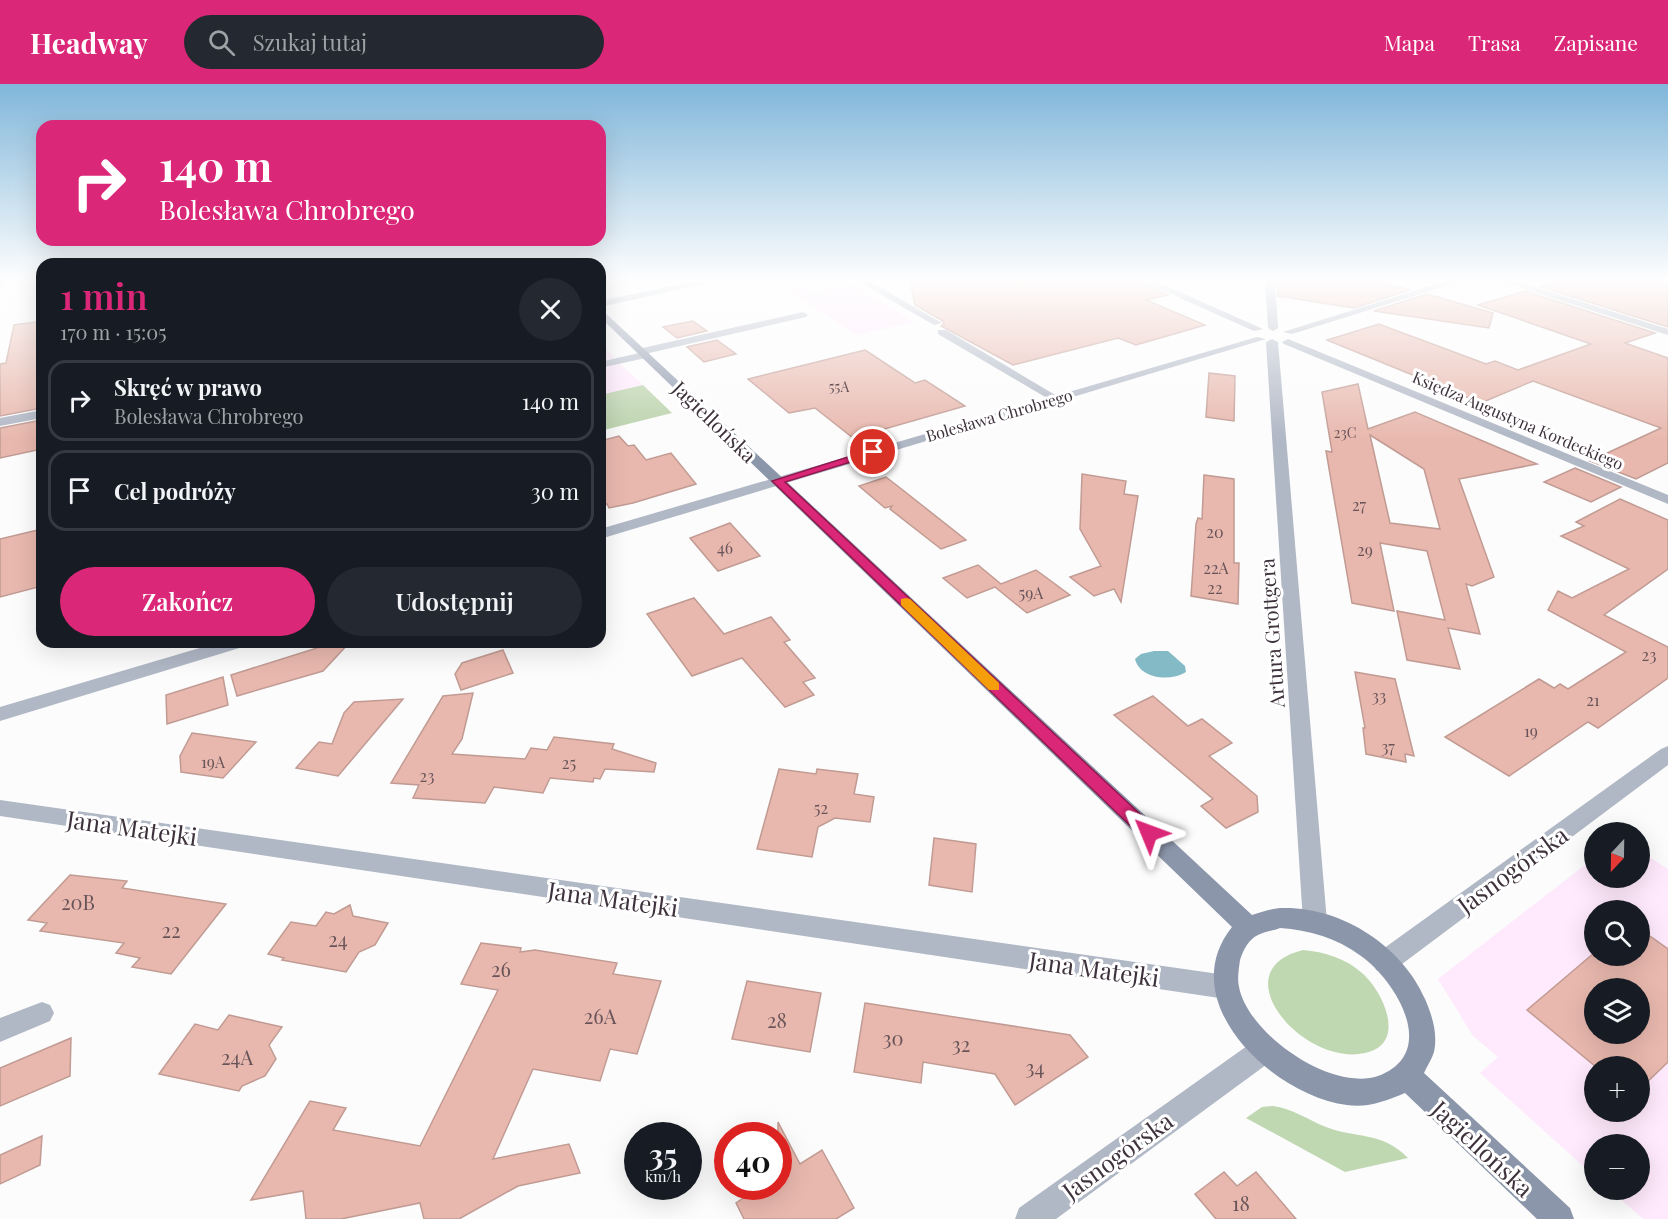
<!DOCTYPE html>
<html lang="pl">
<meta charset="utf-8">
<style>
:root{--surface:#171b24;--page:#242831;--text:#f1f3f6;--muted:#9ea1a6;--line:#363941;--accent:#db2777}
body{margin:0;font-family:"Playfair Display",serif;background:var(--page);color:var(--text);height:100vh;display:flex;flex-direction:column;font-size:22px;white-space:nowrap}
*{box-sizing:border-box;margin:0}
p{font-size:20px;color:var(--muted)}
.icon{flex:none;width:33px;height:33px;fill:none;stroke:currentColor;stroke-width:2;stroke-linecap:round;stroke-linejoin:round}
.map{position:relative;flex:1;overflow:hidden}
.details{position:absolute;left:36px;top:174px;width:570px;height:390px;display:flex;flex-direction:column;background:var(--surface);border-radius:18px;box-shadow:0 6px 24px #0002}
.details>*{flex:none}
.top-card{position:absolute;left:36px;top:36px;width:570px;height:126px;border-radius:18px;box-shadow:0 6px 24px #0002;background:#db2777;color:#fff;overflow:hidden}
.needle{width:39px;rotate:202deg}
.tools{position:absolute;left:1584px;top:738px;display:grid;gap:12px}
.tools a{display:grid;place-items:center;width:66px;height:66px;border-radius:50%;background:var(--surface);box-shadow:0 6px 24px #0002;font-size:30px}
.speed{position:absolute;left:624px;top:1038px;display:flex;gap:12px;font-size:30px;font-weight:700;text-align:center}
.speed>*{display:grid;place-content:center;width:78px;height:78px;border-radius:50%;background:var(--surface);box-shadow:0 6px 24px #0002;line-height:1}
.speed small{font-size:15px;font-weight:400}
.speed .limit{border:9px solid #d22;background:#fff;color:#111}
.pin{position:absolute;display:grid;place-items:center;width:51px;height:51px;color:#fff;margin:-26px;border:3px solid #fff;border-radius:50%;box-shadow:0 2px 6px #0007}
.me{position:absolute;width:66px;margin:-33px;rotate:314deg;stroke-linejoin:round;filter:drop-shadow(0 0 4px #0008)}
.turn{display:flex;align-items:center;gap:21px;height:126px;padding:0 24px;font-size:27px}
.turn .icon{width:78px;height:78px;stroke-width:2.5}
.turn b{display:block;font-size:42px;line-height:51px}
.round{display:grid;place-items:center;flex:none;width:63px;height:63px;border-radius:32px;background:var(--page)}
.summary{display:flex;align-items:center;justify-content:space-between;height:102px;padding:0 24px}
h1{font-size:36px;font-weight:600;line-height:45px;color:var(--accent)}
.primary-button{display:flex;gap:12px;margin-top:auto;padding:12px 24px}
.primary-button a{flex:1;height:69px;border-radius:36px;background:var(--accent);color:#fff;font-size:24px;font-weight:600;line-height:69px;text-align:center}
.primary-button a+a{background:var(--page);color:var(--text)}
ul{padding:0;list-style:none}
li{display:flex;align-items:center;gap:18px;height:81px;margin:0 12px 9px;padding:0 12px;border:3px solid var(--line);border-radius:18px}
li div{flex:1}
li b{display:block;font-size:22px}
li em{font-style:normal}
header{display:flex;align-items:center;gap:36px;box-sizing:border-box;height:84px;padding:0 30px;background:var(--accent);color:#fff}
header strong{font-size:28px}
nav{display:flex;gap:33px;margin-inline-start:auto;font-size:21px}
.search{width:420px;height:54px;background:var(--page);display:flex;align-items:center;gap:15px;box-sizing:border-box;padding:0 21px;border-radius:33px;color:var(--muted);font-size:22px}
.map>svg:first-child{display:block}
.built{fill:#ffe9fc;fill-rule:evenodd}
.green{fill:#c0d8b2}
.forest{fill:#bad2ab}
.water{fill:#84bac5}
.building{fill:#e8b8ae;stroke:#c19b93;stroke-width:1.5;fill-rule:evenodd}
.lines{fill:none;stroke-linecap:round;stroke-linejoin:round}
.lane{fill:#b0b7c5;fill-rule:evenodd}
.street{fill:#b0b7c5;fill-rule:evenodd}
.secondary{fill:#8c96aa;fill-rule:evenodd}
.route{fill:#db2777;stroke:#8e194d;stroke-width:1.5}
.slow{fill:#f59e0b}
.labels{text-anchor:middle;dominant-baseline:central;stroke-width:6;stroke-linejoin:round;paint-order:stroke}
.far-number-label{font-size:14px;fill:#685459}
.far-street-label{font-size:16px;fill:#3e323d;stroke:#fff}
.number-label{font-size:16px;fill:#685459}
.street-label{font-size:20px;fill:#3e323d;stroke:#fff}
.near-number-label{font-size:20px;fill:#685459}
.near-street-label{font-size:24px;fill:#3e323d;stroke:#fff}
</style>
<header>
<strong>Headway</strong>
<div class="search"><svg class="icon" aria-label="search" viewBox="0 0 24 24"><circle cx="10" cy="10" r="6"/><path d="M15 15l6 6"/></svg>Szukaj tutaj</div>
<nav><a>Mapa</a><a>Trasa</a><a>Zapisane</a></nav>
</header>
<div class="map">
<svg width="1668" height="1135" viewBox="0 0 1668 1135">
<rect width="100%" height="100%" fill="#fcfcfc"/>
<g class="built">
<path d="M852 200 859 205 915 238 856 251 785 204 793 202 816 209Z"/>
<path d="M600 258 617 277 643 301 600 311Z"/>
<path d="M1640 767 1668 785V1135H1643L1610 1106H1640V1060H1594V1092L1480 989 1498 973 1473 952 1438 895 1594 774V794H1640ZM1594 826H1640V872H1594ZM1594 904H1640V950H1594ZM1594 982H1640V1028H1594Z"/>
</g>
<g class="green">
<path d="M1303 866C1325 868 1345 874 1362 889 1383 907 1408 960 1365 969 1303 983 1220 886 1303 866Z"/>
<path d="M1273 1022C1292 1024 1308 1036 1326 1043 1357 1055 1382 1047 1408 1074L1345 1088 1246 1034 1262 1023Z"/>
</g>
<path class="forest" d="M643 301 672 329 600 347V311Z"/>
<path class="water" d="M1154 567H1168L1185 582 1186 588C1170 598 1140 595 1135 575L1141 570Z"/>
<g class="building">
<path d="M910 197H1140L1168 211 1146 216 1205 241 1136 261 1118 254 1013 281 941 242 944 240 943 237 915 221Z"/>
<path d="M1277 197H1381L1410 206 1354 224 1278 212Z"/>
<path d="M1558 197H1668V243L1541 203Z"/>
<path d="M1525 207 1655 249 1625 259 1668 274V379L1636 395 1590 377 1661 344 1533 297 1481 319 1327 256 1379 240 1486 280 1495 277 1518 286 1591 260 1478 221Z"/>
<path d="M1427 210 1493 229 1489 244 1374 227Z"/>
<path d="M42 237V324L0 332V280L6 279 14 241Z"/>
<path d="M693 237 707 247 677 254 663 243Z"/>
<path d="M717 256 736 270 704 278 687 263Z"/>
<path d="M865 266 915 299 925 296 965 322 853 354 815 324 789 329 748 295Z"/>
<path d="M1209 289 1235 292 1234 337 1206 333Z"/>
<path d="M1358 300 1368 345 1415 328 1537 380 1459 395 1494 493 1472 502 1466 500 1480 550 1448 544 1460 585 1407 576 1397 527 1445 536 1427 467 1380 459 1394 527 1352 519 1326 367 1332 368 1322 308ZM1370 351 1424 385 1440 445 1390 439Z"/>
<path d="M42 336V365L0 374V344Z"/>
<path d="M619 352 628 362 634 361 646 376 671 369 696 400 633 419 609 424 607 420 600 422V357Z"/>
<path d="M1575 384 1621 403 1591 418 1544 398Z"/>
<path d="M1082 390 1126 397 1124 410 1138 412 1121 518 1114 505 1094 512 1070 493 1101 482 1080 445Z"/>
<path d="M1204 391 1234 395V479H1239L1238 520 1191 512 1196 440 1198 434 1202 435Z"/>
<path d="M886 393 904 407 966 456 941 465 890 425 892 422 885 424 859 402Z"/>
<path d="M1620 415 1668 436V485L1604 531 1668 563V594L1598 644 1588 638 1509 692 1445 653 1539 595 1554 604 1560 600 1568 605 1626 568 1548 526 1558 507 1572 514 1629 485 1561 452 1584 442 1576 438Z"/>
<path d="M730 439 760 472 718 487 690 454Z"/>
<path d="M42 445V502L0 513V455Z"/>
<path d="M978 481 1001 500 1036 486 1070 511 1027 529 995 503 967 514 943 494Z"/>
<path d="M694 514 724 550 771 533 790 556 784 558 815 594 803 598 814 611 785 623 742 574 692 592 647 530Z"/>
<path d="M336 558H350L323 587 237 612 231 591Z"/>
<path d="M503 566 513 589 461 606 455 590 462 579Z"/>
<path d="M1355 588 1395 595 1414 672 1405 670 1406 678 1366 670 1363 644H1365Z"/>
<path d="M223 593 228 621 167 640 166 611Z"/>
<path d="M473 609 462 655 452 670 525 675 531 664 547 666 554 653 614 660 612 665 656 679 654 688 605 685 600 695 594 694 593 698 550 694 543 709 494 703 485 719 413 714 419 701 391 699 443 612Z"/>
<path d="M1153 612 1188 642 1202 635 1232 659 1209 672 1257 712 1258 728 1226 744 1201 722 1213 715 1114 631Z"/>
<path d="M403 615 338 692 296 684 319 658 332 660 344 629 354 618Z"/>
<path d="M192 649 256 658 223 694 181 688 180 672Z"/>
<path d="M779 685 816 690 817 685 858 690 854 710 874 713 870 738 835 734 818 743 812 773 757 765Z"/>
<path d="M934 754 976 760 972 808 929 801Z"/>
<path d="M70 791 127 797 122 804 226 820 171 890 132 883 140 874 116 869 124 859 40 847 47 839 28 836Z"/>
<path d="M350 821 353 832 388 839 375 861 359 868 346 888 282 876 284 874 268 870 291 838 316 842 326 828 334 830Z"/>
<path d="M1640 845 1668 865V978L1640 1005V982H1595L1527 926 1594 869V872H1640ZM1594 904H1640V950H1594Z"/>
<path d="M481 859 521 864 520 868 535 866 617 879 613 890 661 897 637 970 610 965 600 997 533 985 493 1075 569 1060 580 1089 518 1102 459 1135H424L420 1119 341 1135H306L303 1107 251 1116 310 1017 346 1024 333 1046 420 1062 498 906 461 900Z"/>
<path d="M747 897 821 909 810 968 732 955Z"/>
<path d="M865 919 1070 951 1088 973 1015 1021 995 990 923 978 921 999 854 988Z"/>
<path d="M229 931 282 943 269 961 276 975 265 992 242 1002 239 1007 159 990 195 940 218 946Z"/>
<path d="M71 954 70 992 0 1022V984Z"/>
<path d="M778 1038 800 1080 822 1066 854 1124 836 1135H744L736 1119 761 1102H778Z"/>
<path d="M42 1052 40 1081 0 1100V1071Z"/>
<path d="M1224 1088 1237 1102 1256 1088 1296 1135H1216L1195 1110Z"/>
</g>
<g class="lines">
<g class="lane">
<path d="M858 197H869L942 239 934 241Z"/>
<path d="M803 228 808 231 806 233 649 269 650 273 600 284V278L639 269 638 265Z"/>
<path d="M938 246H946L1062 315 1052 317 938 250Z"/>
<path d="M42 918 50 921 54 929 50 937 0 958V934Z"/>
</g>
<g class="street">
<path d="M0 197H11L0 202Z"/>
<path d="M696 197H717L600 223V217Z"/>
<path d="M1142 197H1155L1263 245 1254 247Z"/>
<path d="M1265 197H1275L1278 244 1273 247 1268 244Z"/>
<path d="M1446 197H1462L1292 250 1283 248Z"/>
<path d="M1500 197H1516L1668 245V251Z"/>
<path d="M1257 253 1266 255 600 455V445Z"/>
<path d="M1272 255 1278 258 1327 838 1324 845 1315 849 1306 845 1303 838 1266 258Z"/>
<path d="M1288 255 1668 411V420L1284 260 1282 258Z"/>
<path d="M42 326V334L0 342V334Z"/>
<path d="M220 558H249L246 562 0 637V623Z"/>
<path d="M1668 662V681L1394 886 1385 889 1376 886 1373 878 1376 870 1661 665Z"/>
<path d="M0 716 1226 891 1235 895 1239 903 1235 911 1226 915 0 732Z"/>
<path d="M1264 953 1274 957 1277 966 1274 975 1056 1135H1015L1019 1124 1254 957Z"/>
</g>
<path class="secondary" d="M600 224 1252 831C1261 828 1273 824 1283 824 1342 823 1402 862 1425 915 1432 931 1438 950 1434 968 1432 975 1427 982 1424 989L1570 1124 1574 1135H1537L1405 1009C1386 1017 1368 1024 1347 1021 1274 1012 1172 918 1232 843L600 233ZM1280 844C1309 846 1337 854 1361 872 1396 897 1440 969 1378 992 1331 1008 1248 950 1239 903 1237 895 1239 884 1240 876 1243 866 1249 855 1258 851 1265 847 1273 847 1280 844Z"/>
</g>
<linearGradient id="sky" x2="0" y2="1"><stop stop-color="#80b6da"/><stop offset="0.55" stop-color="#fefefe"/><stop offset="1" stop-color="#fefefe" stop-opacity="0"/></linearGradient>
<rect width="1668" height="356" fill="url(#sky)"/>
<path class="route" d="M873 365 877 366V370L785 398 1155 744 1157 749 1155 754H1143L772 397Z"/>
<path class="slow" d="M906 514 910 515 999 599V606H989L901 521V515Z"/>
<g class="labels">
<g class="far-number-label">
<text x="839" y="302">55A</text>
<text x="1345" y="348">23C</text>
</g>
<g class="far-street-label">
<text transform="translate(999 331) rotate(-16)">Bolesława Chrobrego</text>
<text transform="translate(1518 336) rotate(23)">Księdza Augustyna Kordeckiego</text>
</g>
<g class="number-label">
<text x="1359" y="420">27</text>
<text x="1215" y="447">20</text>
<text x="725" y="463">46</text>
<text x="1365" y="465">29</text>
<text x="1216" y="483">22A</text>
<text x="1215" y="503">22</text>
<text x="1031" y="508">59A</text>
<text x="1649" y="570">23</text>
<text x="1379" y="611">33</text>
<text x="1593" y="615">21</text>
<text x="1531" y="646">19</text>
<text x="1388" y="662">37</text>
<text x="213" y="677">19A</text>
<text x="569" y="678">25</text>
<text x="427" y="691">23</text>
<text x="821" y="723">52</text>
</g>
<g class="street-label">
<text transform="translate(715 337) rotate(44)">Jagiellońska</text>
<text transform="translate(1271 549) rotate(-94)">Artura Grottgera</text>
</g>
<g class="near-number-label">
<text x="78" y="817">20B</text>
<text x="171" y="845">22</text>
<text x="338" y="854">24</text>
<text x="501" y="884">26</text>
<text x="600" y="931">26A</text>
<text x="777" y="935">28</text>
<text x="893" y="953">30</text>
<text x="961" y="959">32</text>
<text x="237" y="972">24A</text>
<text x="1035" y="982">34</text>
<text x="1241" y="1118">18</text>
</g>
<g class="near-street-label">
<text transform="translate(132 743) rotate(8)">Jana Matejki</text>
<text transform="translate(1512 785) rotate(-36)">Jasnogórska</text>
<text transform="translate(613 814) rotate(8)">Jana Matejki</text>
<text transform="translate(1094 884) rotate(8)">Jana Matejki</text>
<text transform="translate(1483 1064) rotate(43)">Jagiellońska</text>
<text transform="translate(1117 1071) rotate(-36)">Jasnogórska</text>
</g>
</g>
</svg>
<div class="tools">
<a><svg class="needle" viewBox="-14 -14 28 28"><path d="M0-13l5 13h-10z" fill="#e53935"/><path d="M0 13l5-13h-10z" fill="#9ea1a6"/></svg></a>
<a><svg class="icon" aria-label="search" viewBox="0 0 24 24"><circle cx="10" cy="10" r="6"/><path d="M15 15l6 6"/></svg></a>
<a><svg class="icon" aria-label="layers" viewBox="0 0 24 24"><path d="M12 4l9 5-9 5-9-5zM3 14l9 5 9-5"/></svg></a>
<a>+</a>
<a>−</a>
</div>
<div class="speed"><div>35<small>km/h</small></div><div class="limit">40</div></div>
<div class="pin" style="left:873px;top:368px;background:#d93025"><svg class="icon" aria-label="arrive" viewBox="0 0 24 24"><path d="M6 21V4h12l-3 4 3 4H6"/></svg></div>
<svg class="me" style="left:1149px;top:749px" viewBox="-20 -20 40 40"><path d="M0-17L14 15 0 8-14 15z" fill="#db2777" stroke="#fff" stroke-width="4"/></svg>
<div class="top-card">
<div class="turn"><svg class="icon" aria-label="right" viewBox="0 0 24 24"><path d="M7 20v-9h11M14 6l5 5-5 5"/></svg><div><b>140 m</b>Bolesława Chrobrego</div></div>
</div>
<section class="details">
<div class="summary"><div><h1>1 min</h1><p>170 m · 15:05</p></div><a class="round"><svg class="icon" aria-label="close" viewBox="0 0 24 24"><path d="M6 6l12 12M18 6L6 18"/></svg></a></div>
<ul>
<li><svg class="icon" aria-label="right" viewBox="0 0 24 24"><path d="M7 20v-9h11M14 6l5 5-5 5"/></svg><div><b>Skręć w prawo</b><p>Bolesława Chrobrego</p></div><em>140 m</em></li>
<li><svg class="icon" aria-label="arrive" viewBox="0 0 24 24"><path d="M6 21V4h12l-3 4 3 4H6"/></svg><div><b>Cel podróży</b></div><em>30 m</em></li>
</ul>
<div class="primary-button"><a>Zakończ</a><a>Udostępnij</a></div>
</section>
</div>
